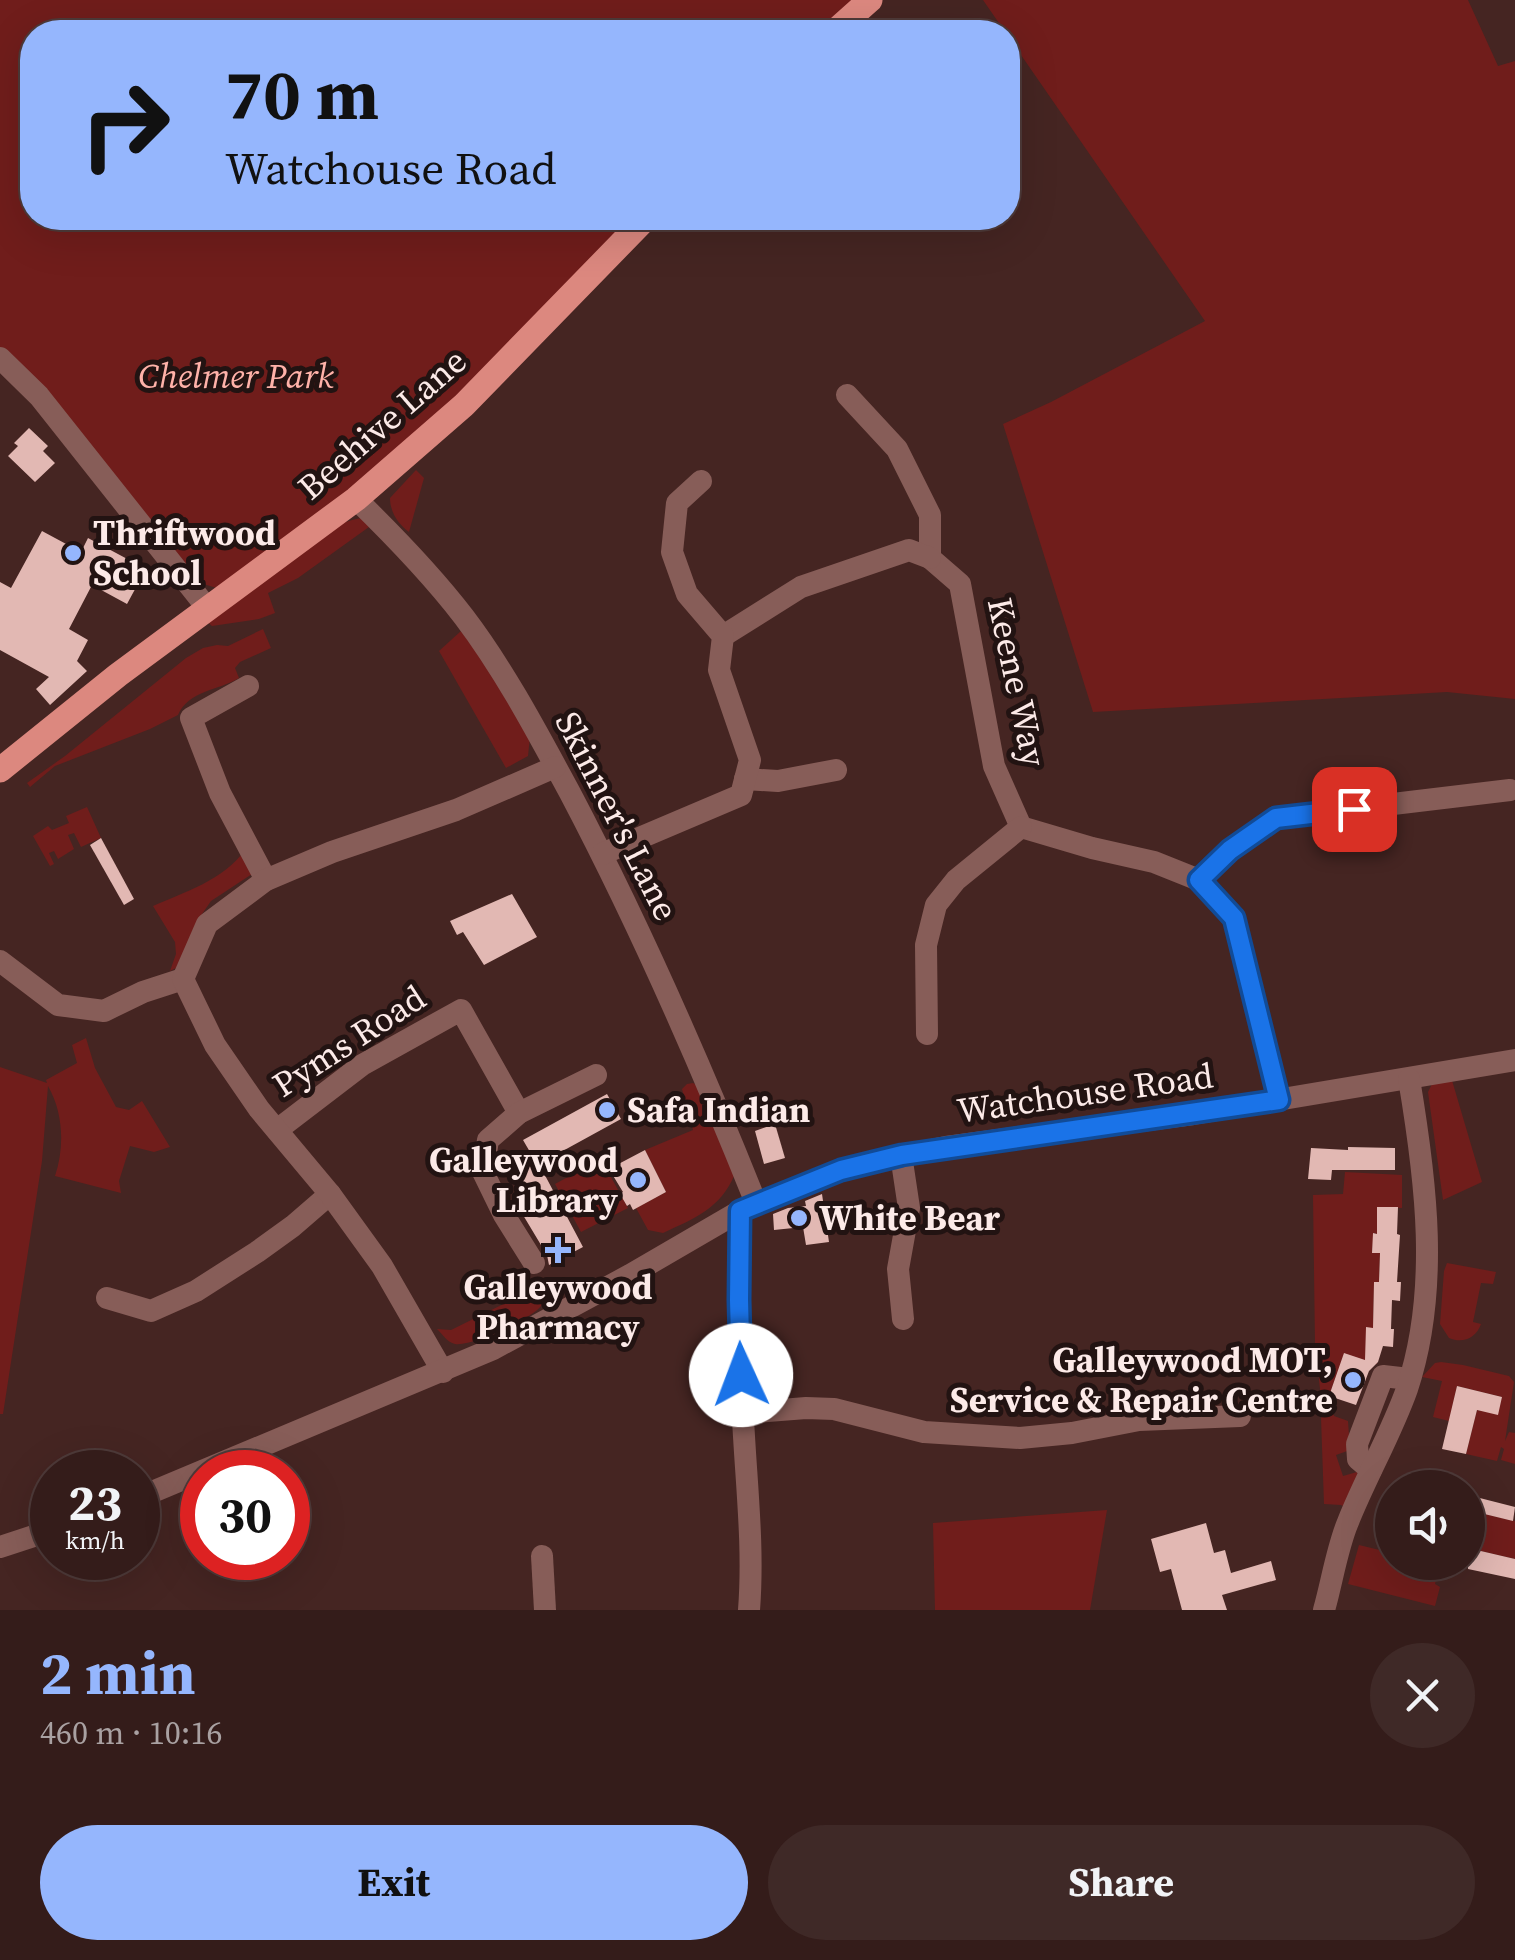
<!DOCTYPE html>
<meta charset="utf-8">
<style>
:root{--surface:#341c1a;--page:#3f2927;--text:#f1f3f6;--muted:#a9a1a2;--line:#4e3a39;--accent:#95b6fd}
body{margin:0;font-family:"Source Serif 4",serif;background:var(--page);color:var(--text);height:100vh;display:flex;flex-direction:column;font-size:38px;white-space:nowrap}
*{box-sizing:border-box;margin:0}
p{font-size:32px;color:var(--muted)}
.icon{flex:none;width:55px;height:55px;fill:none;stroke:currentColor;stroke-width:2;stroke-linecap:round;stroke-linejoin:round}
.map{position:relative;height:1610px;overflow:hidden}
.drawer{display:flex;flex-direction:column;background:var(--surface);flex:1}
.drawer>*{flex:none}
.guide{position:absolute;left:20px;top:20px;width:1000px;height:210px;border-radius:40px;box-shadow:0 10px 40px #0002,0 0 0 2px var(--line);background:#95b6fd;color:#111;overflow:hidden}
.controls{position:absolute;left:1375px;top:1470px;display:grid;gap:20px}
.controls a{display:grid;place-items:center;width:110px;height:110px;border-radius:50%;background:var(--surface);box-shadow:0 10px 40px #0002,0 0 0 2px var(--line);font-size:50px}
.speed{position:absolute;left:30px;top:1450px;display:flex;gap:20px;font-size:50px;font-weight:700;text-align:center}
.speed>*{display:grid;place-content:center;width:130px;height:130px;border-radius:50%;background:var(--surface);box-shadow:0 10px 40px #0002,0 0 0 2px var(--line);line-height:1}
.speed small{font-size:25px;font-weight:400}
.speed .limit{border:15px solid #d22;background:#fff;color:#111}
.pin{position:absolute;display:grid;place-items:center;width:85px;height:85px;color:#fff;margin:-42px;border-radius:20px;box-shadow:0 5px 15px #0006}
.me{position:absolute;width:110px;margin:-55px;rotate:358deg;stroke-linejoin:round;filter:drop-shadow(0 0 8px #0008)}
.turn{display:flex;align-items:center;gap:35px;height:210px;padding:0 40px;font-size:45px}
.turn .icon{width:130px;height:130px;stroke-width:2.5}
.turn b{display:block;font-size:70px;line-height:85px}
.round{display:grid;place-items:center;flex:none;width:105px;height:105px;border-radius:52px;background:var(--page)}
.head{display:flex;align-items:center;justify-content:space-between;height:170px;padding:0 40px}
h1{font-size:60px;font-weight:700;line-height:75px;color:var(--accent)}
.primary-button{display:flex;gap:20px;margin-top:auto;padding:20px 40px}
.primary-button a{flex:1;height:115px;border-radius:60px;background:var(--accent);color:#111;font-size:40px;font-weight:700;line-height:115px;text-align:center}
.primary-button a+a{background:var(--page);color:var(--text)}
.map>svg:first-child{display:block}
.green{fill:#701d1b}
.building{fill:#e2b8b3}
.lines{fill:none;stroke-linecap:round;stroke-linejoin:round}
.minor{stroke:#875d58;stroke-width:22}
.major{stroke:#dc887f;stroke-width:25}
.route-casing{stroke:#114b97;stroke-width:25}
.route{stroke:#1a73e8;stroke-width:18}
.poi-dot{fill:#95b6fd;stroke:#221312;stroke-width:4}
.labels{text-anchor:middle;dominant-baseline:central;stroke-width:10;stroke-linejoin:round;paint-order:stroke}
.park-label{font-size:35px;font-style:italic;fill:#ffb2a9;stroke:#221312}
.street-label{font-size:35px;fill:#fceae8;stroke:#221312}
.poi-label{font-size:35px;font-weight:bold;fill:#fceae8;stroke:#221312;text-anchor:start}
</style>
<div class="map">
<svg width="1515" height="1610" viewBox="0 0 1515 1610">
<rect width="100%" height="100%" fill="#452522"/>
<g class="green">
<path d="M0 0H857L821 32H32V218H634L456 398 371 474 220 589 200 583 0 347Z"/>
<path d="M983 0H1468L1498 66 1515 61V699L1447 692 1093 712 1003 424 1051 402 1205 321Z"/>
<path d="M416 470 424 478 409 532C398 524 390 512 390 498Z"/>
<path d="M363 518 369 527 298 578 268 593 275 613 259 619 212 626 205 620C242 592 318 522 363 518Z"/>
<path d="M263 629 271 648 240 662 235 668 239 678C218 691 189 690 178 715L150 729 55 766 30 787 27 783 65 756 186 658 203 648 217 645 228 646Z"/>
<path d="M461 631 481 657 530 737 528 756 506 768 439 651Z"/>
<path d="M87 807 101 838 81 847 74 833 68 835 74 849 58 859 54 851 49 853 54 864 50 866 33 836 48 826 52 830 69 823 66 816Z"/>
<path d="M244 851 252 874 211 901 202 914 176 968 170 971 176 954 175 942 153 906C183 893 225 879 244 851Z"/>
<path d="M86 1038 95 1068 116 1107 129 1110 142 1101 170 1147 154 1152 130 1146 119 1181 121 1193 55 1176C65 1146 63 1112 48 1086L42 1161 3 1414H0V1067L47 1083 46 1080 77 1063 72 1045Z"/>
<path d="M1451 1077 1482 1182 1443 1200 1428 1092 1432 1084Z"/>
<path d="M693 1083 698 1086 735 1174C720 1209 695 1218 663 1233L648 1230 636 1208 666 1192 645 1150 693 1130 682 1089 687 1084Z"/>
<path d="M601 1159 628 1208 581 1232 555 1184Z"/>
<path d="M1345 1172 1402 1175V1208L1378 1207 1377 1234 1374 1233 1372 1252 1380 1253 1379 1282H1374L1373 1328 1377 1364 1344 1354 1329 1396 1334 1416 1348 1421 1350 1450 1336 1455 1343 1476 1357 1472 1359 1481 1349 1509 1341 1505 1324 1504 1320 1389 1315 1344 1313 1195 1343 1194Z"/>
<path d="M1447 1263 1496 1272 1493 1284 1481 1283 1473 1322 1481 1324C1476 1338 1463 1344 1449 1338L1440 1324 1444 1271Z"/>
<path d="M544 1284 548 1292C546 1297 544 1302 541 1306 531 1319 471 1347 455 1344 447 1342 443 1335 437 1329L451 1330Z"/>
<path d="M1441 1362 1463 1365 1509 1376 1514 1382 1505 1441 1509 1432 1515 1433V1464L1501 1460 1504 1449 1501 1447 1497 1461 1466 1454 1477 1410 1497 1414 1502 1397 1457 1386 1449 1421 1433 1417 1442 1381 1422 1377 1435 1363Z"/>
<path d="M1107 1510 1090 1610H935L933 1523Z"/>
<path d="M1468 1510 1515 1521V1559L1468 1548Z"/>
<path d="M1359 1545 1392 1553V1562L1438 1563 1440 1565 1435 1584 1440 1587 1435 1606 1348 1584Z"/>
</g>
<g class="building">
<path d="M29 428 48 446 43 451 55 463 35 482 8 456 18 446 14 443Z"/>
<path d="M42 531 81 552 88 538 146 569 127 604 92 585 69 629 88 640 77 661 87 671 50 705 36 689 49 677 0 650V582L11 588Z"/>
<path d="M101 838 134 899 124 905 90 845Z"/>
<path d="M512 894 537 937 484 965 463 932 457 935 450 921Z"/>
<path d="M607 1094 621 1119 539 1164 583 1247 549 1265 547 1255 514 1200 525 1194 508 1164 530 1152 523 1140Z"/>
<path d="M775 1124 785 1158 764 1164 755 1131Z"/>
<path d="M1348 1147 1395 1148V1170H1332L1331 1180 1308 1179 1311 1148 1348 1150Z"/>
<path d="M645 1150 666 1192 633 1210 630 1204 627 1206 620 1194 623 1192 609 1169Z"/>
<path d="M822 1194 829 1242 806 1245 803 1227 774 1230 773 1214 788 1208 806 1206 805 1201Z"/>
<path d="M1377 1207H1398L1397 1234 1400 1235 1397 1282H1401L1400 1301 1392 1300 1391 1329H1394L1393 1347 1383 1346 1378 1362 1369 1371 1356 1405 1329 1396 1344 1353 1365 1360 1366 1327 1373 1328 1374 1282H1379L1380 1253H1372L1373 1233 1377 1234Z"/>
<path d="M1457 1386 1502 1397 1498 1415 1477 1410 1466 1454 1442 1449Z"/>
<path d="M1468 1495 1515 1507 1513 1521 1468 1510Z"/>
<path d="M1206 1523 1214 1553 1225 1550 1231 1573 1271 1561 1276 1580 1222 1595 1227 1610H1182L1171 1569 1160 1572 1151 1539Z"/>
<path d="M1468 1548 1515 1559V1579L1468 1569Z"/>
</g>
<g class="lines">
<g class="minor">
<path d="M0 358 39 396 208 609"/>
<path d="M847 395 897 449 930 515V558L960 584 994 766 1021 827 1092 848 1154 862 1199 880 1234 918 1279 1100"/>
<path d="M356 499C394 536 431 574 464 617 505 671 538 734 570 793 640 926 700 1063 756 1203"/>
<path d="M723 636 801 587 909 550 930 558"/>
<path d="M248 686 191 718 220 793 266 880"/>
<path d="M745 779 778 781 836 770"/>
<path d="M602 854 741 795 750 760 719 670 723 636 687 594 672 552 677 503 701 481"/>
<path d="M1199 880 1230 850 1276 818 1510 790"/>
<path d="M0 961 58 1005 104 1011 143 992 183 979"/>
<path d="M927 1034 926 945 936 905 956 880 1021 827"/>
<path d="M277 1130 362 1065 461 1010 519 1113"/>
<path d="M901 1155 909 1208 898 1269 903 1319"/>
<path d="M740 1211C739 1280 738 1349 743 1418 746 1482 754 1546 749 1610"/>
<path d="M534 1263 504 1215 483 1172 488 1140 519 1113 596 1075"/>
<path d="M107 1298 151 1311 196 1291 257 1252 293 1226 330 1194"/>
<path d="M443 1372 382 1266 330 1194 259 1109 215 1045 183 979 207 924 266 880 332 852 456 810 555 767"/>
<path d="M742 1413 806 1408 834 1409 924 1432 1020 1438 1072 1433 1139 1420 1240 1416"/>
<path d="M1371 1470 1358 1459 1357 1444 1383 1376 1409 1379"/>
<path d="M138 1498 493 1349 630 1275 740 1211 841 1170 871 1162 946 1147 1193 1114 1515 1060"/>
<path d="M0 1547 52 1530"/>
<path d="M542 1556 545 1610"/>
<path d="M1324 1610C1332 1582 1337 1548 1348 1522 1366 1477 1391 1434 1407 1389 1440 1290 1426 1180 1409 1079"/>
</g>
<g class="major">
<path d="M834 32 870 0"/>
<path d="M0 770 118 675 356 499 464 405 646 218"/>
</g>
</g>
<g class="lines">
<defs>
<path id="route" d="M741 1375 739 1300 740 1211 841 1170 902 1155 1279 1100 1234 918 1199 880 1230 850 1276 818 1354 809"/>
</defs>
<use href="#route" class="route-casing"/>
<use href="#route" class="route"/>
</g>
<g class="poi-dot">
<circle cx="73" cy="553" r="10"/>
<circle cx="607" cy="1110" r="10"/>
<circle cx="638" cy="1180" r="10"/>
<circle cx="799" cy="1218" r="10"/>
<path d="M553 1235h10v10h10v10h-10v10h-10v-10h-10v-10h10z"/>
<circle cx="1353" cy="1380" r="10"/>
</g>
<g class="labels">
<g class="park-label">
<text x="236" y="376">Chelmer Park</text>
</g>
<g class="street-label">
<text transform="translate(382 424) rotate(-41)">Beehive Lane</text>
<text transform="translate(1017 682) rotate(78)">Keene Way</text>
<text transform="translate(617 816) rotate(63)">Skinner's Lane</text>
<text transform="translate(349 1041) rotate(-33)">Pyms Road</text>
<text transform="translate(1085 1093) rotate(-8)">Watchouse Road</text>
</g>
<g class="poi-label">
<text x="93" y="533">Thriftwood<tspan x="93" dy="40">School</tspan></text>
<text x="627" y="1110">Safa Indian</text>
<text x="618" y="1160" text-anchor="end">Galleywood<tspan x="618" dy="40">Library</tspan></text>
<text x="819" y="1218">White Bear</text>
<text x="558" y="1287" text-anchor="middle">Galleywood<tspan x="558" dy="40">Pharmacy</tspan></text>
<text x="1333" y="1360" text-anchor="end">Galleywood MOT,<tspan x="1333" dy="40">Service &amp; Repair Centre</tspan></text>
</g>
</g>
</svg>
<div class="controls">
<a><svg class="icon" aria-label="sound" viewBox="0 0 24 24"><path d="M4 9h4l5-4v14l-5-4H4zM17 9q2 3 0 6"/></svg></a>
</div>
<div class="speed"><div>23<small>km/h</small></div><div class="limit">30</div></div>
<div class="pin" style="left:1354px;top:809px;background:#d93025"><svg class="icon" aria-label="arrive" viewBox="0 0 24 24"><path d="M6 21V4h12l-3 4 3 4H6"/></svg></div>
<svg class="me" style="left:741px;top:1375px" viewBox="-20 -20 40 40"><circle r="19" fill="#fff"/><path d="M0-13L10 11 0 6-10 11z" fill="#1a73e8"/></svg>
<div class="guide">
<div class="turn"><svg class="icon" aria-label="right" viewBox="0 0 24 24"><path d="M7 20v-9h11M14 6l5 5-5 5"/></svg><div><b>70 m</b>Watchouse Road</div></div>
</div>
</div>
<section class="drawer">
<div class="head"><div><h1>2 min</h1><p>460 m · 10:16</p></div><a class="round"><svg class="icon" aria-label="close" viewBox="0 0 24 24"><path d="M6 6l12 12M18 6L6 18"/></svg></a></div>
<div class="primary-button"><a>Exit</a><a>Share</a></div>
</section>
